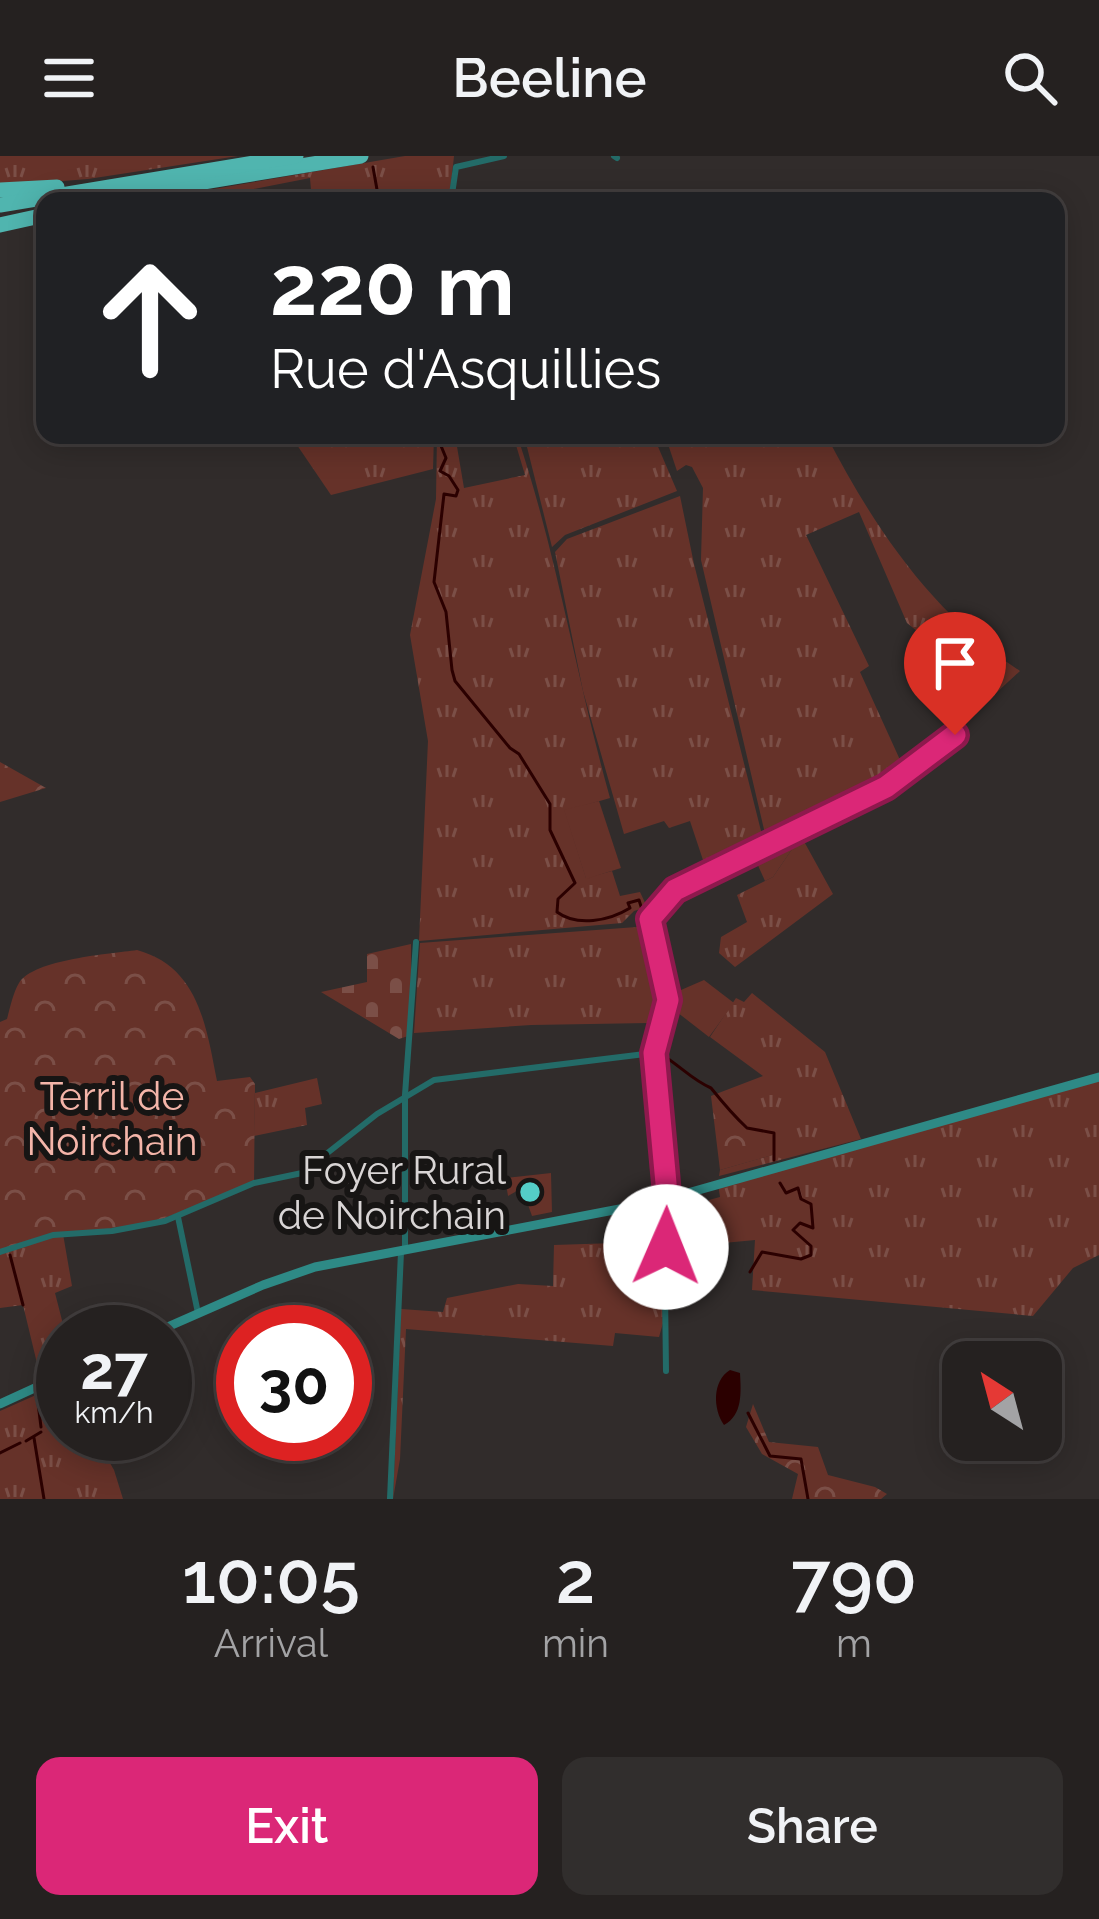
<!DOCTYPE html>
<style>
:root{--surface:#252120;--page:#312e2d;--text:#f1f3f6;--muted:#a3a3a5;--line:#423e3e;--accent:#db2777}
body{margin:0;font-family:Raleway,sans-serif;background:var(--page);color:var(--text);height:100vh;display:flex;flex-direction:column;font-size:45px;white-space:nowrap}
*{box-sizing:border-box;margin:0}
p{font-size:39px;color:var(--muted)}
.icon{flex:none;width:66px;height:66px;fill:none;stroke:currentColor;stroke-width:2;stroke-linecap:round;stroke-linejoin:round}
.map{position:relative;height:1343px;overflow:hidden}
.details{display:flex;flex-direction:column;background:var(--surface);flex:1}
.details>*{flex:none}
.banner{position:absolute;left:36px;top:36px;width:1029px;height:252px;border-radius:24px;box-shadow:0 6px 30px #0003,0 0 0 3px var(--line);background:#202124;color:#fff;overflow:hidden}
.needle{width:78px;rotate:324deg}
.buttons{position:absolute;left:942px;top:1185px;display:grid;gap:24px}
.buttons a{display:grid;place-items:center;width:120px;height:120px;border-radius:24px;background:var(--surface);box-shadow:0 6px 30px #0003,0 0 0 3px var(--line);font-size:60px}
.speed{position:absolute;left:36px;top:1149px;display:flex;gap:24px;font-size:60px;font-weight:700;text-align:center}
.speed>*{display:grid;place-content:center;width:156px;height:156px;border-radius:50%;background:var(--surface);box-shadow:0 6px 30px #0003,0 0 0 3px var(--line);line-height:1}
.speed small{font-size:30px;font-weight:400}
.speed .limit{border:18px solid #d22;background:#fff;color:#111}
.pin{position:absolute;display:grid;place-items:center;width:102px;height:102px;color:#fff;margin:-123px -51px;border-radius:50% 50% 50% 0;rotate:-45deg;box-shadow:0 0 12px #0007}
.pin .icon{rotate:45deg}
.me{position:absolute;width:132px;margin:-66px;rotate:1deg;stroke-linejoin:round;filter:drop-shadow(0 0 9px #0008)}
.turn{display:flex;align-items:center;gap:42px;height:252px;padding:0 36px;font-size:54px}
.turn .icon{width:156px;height:156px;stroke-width:2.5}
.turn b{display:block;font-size:84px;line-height:102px}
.eta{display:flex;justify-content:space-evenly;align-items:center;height:204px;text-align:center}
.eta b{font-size:72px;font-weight:600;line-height:84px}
.primary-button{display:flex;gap:24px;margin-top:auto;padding:24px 36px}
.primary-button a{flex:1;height:138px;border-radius:24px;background:var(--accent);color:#fff;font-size:48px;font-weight:600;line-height:138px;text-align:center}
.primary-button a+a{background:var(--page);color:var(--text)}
header{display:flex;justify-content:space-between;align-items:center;height:156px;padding:0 36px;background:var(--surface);font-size:54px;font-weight:600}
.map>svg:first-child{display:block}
.grass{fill:url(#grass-tufts)}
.forest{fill:url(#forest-crowns)}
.cemetery{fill:url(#cemetery-stones)}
.park{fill:#663229}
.water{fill:#2b0000}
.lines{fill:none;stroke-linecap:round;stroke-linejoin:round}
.stream{stroke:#2b0000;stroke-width:3}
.minor{stroke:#236b68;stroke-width:6}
.secondary{stroke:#2e8a86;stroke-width:9}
.motorway{stroke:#50b5af;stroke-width:15}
.route-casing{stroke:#8e194d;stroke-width:30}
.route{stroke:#db2777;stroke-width:21}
.poi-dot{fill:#54cdc7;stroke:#171514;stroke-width:4.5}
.labels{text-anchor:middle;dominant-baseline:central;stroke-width:12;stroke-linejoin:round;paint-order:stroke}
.park-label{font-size:39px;fill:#f4b5a9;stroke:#171514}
.poi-label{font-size:39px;fill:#d9d5d5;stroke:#171514;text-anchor:end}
</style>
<header><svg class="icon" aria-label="menu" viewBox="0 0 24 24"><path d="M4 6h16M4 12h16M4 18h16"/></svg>Beeline<svg class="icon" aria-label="search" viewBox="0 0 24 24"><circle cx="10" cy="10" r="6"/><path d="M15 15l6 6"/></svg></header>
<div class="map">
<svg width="1099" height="1343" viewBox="0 0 1099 1343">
<defs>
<pattern id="grass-tufts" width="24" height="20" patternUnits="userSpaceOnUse" patternTransform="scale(3)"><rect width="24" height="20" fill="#663229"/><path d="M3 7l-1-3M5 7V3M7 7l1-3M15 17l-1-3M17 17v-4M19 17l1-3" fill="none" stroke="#7b4f47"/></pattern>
<pattern id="forest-crowns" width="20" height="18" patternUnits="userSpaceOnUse" patternTransform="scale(3)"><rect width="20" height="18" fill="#663229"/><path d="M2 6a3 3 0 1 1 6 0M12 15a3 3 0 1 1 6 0" fill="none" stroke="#7b4f47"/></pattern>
<pattern id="cemetery-stones" width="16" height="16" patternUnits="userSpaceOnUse" patternTransform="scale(3)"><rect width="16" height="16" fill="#663229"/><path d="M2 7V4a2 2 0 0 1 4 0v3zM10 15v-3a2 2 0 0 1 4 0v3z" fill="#7b4f47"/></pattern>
</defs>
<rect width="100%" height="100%" fill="#312c2b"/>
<g class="grass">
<path d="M0 0H238L88 23 0 30Z"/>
<path d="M405 0H454L449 45H312L310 22 192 45H144Z"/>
<path d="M331 279H434L433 313 331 339 297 289Z"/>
<path d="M437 279H455L464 332 525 319 513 279H517C557 398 576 521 610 642L565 655 586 722 612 715 620 740 640 736 647 751 634 755 622 767 419 785 428 585 410 479 436 343Z"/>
<path d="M524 279H653L677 335 565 379 552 391Z"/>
<path d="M665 279H826C874 371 931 457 1020 515L995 538 907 467 859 356 806 379 869 510 860 516 906 617 767 686 701 404 703 332 692 311 686 309 677 315Z"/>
<path d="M680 340 694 408 763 683 762 689 707 716 690 665 669 672 664 665 624 678 583 535 555 396 567 383Z"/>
<path d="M801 680 833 738 735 811 719 797 721 781 747 766 737 739 773 721Z"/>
<path d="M640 761H647L665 834 664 860 648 867 531 869 414 877 420 787 637 771Z"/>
<path d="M752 837 825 896 861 983 719 1020 720 1014 772 999 773 977 747 972C736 963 724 951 716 938L763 920 710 881 736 842 744 846Z"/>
<path d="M1099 921V1099L1073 1112 1033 1160 752 1134 755 1084 692 1090 687 1077 691 1063 712 1059 709 1044 720 1041 718 1028Z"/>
<path d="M317 922 322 948 305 952 307 969 254 980 255 937Z"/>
<path d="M63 1078 72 1130 55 1137 65 1176 63 1219 42 1228 23 1149 0 1152V1096Z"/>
<path d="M616 1087 617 1091H660L663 1167 659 1181 615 1177 613 1190 406 1173 400 1303 393 1343 401 1153 443 1156 447 1142 518 1128 553 1130 554 1089Z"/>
<path d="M63 1227V1278H93L114 1314 123 1343H0V1255Z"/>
</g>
<g class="forest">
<path d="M0 606 46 632 0 646Z"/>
<path d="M798 673 801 680 773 721 765 725 752 696Z"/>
<path d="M137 794C199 811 206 870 217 925L250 921 255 928 254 1027 147 1069 63 1078 0 1096V866L7 863C10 852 13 837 19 827 34 803 110 798 137 794Z"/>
<path d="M716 938 747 972 774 977 773 999 720 1014 711 940Z"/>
<path d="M753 1248 769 1286 818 1291 828 1319 875 1331 887 1338 881 1343H792L798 1318 762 1298 746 1271Z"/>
</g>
<path class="cemetery" d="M411 788V879L399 883 321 836 367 826V798Z"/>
<g class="park">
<path d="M599 645 621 712 586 723 564 654Z"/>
<path d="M704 824 734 847 709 881 673 853 674 837Z"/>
<path d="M551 1017 552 1056 532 1060 522 1032 508 1040 505 1022Z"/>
</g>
<path class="water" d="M730 1214 740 1217C741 1236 743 1259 724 1269 713 1253 712 1225 730 1214Z"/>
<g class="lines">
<g class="stream">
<path d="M373 11 379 45"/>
<path d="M446 279 439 285 446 302 440 315 449 320 458 334 456 340 444 338 434 426 446 456 452 514 455 525 510 592 519 598 550 648V674L575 727 558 743 557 756C577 771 609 765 630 752L628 747 639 744 644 760 642 774 664 845 649 886"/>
<path d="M664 900C681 911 694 925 711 932 723 947 734 960 747 972L774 977V1004"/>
<path d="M10 1099 23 1149"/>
<path d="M750 1116 762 1096 801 1103 811 1099V1090L793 1074 800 1067 813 1072 811 1048 801 1043 798 1032 786 1037 780 1027"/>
<path d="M37 1239 41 1271"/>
<path d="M748 1257 770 1300 801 1303 808 1343"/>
<path d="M34 1282 44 1343"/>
<path d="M26 1285 41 1276"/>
<path d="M0 1297 20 1287"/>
</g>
<g class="minor">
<path d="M614 0 617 2"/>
<path d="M451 45 456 11 504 0"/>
<path d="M178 1061 198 1157"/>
<path d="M405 1091V939L416 786"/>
<path d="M0 1096 53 1079 112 1075 165 1065 254 1027 302 1017 377 958 434 924 653 897"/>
<path d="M666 1215 664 1052 667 1038 654 897 668 844 650 763 675 734 886 630 955 579"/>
<path d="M390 1343 401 1096"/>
</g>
<g class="secondary">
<path d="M156 1176 263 1129 315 1111 656 1046 1099 921"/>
<path d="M0 1248 63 1219"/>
</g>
<g class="motorway">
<path d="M0 34 57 31"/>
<path d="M88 45 361 0"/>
<path d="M0 49 296 0"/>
<path d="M0 69 45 59"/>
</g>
</g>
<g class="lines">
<defs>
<path id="route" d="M666 1091 667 1038 654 897 668 844 650 763 675 734 886 631 955 579"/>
</defs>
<use href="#route" class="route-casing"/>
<use href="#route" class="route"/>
</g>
<circle class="poi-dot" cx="530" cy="1036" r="12"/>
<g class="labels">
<g class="park-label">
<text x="112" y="940">Terril de<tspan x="112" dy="45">Noirchain</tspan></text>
</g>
<g class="poi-label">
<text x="506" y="1014">Foyer Rural<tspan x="506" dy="45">de Noirchain</tspan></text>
</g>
</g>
</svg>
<div class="buttons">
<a><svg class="needle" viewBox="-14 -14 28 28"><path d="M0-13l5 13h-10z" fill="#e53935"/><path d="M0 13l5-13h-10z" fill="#a3a3a5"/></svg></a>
</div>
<div class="speed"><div>27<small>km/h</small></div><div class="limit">30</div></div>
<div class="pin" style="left:955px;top:579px;background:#d93025"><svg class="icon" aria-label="arrive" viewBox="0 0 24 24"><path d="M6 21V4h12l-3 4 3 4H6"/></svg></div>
<svg class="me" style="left:666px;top:1091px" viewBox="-20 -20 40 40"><circle r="19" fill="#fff"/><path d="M0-13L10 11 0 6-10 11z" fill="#db2777"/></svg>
<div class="banner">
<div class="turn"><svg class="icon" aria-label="ahead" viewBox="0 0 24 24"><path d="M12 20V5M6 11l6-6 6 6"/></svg><div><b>220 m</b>Rue d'Asquillies</div></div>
</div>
</div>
<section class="details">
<div class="eta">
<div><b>10:05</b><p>Arrival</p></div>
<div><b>2</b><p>min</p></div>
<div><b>790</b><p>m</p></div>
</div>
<div class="primary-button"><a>Exit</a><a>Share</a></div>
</section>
